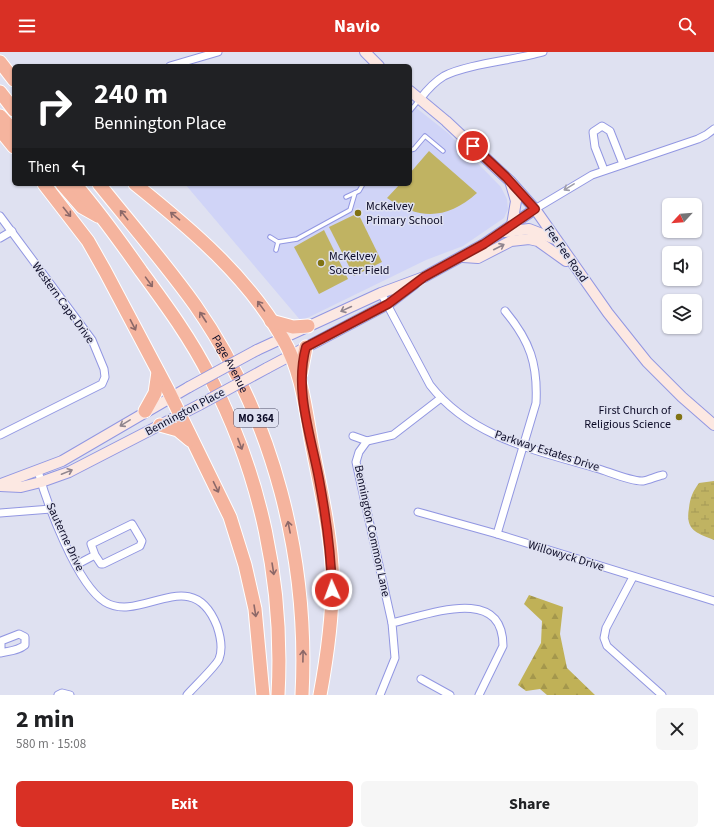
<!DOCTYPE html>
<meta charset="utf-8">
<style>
:root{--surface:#fff;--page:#f6f6f6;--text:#202124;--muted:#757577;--accent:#d93025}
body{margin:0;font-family:"Source Sans 3",sans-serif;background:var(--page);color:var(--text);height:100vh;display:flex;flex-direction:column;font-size:15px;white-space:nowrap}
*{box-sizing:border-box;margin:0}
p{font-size:13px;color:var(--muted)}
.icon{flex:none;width:22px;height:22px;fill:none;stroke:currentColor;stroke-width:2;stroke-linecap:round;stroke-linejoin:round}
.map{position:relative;height:643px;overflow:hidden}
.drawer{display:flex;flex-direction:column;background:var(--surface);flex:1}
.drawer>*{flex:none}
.hud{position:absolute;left:12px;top:12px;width:400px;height:122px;border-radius:6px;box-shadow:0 1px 3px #0004;background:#202124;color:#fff;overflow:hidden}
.needle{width:26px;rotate:244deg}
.tools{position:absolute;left:662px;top:146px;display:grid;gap:8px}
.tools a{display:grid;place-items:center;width:40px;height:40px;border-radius:6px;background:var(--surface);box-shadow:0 1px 3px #0004;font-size:20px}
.pin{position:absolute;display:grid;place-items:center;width:34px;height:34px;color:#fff;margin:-17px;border:2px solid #fff;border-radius:50%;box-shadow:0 1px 4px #0007}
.me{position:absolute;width:44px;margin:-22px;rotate:358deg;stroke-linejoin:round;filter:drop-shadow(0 0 3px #0008)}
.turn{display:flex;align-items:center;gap:14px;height:84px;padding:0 16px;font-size:18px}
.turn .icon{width:52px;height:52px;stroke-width:2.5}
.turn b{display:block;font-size:28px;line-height:34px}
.then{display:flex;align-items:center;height:38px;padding:0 16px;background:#0003;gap:8px;font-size:15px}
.round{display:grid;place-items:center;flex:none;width:42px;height:42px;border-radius:6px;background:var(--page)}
.head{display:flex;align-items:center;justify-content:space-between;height:68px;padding:0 16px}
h1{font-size:24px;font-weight:700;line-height:30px}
.action{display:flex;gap:8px;margin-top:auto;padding:8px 16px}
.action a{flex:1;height:46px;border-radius:6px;background:var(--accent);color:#fff;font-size:16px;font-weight:700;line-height:46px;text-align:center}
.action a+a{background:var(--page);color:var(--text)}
header{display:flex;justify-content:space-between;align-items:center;height:52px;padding:0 16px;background:var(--accent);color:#fff;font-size:18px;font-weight:700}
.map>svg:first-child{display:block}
.built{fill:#d0d4f7}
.forest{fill:url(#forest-firs)}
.wetland{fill:url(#wetland-marsh)}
.garden{fill:#c0b362}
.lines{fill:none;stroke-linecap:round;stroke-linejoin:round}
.lane-casing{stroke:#9297e2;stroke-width:5.5}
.street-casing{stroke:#9297e2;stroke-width:9}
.secondary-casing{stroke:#9297e2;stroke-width:12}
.highway-casing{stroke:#fff;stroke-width:15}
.lane{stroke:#fff;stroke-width:3.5}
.street{stroke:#fff;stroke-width:7}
.secondary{stroke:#fce8e2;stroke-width:10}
.highway{stroke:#f5b49e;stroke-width:13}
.secondary-bridge-casing{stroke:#9297e2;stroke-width:12;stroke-linecap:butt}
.secondary-bridge{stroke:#fce8e2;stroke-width:10}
.oneway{stroke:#9e9da9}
.oneway2{stroke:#8c6868}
.oneway3{stroke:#90858e}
.route-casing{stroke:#8d1f18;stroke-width:10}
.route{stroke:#d93025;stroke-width:7}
.poi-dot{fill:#807213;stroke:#dfe1f1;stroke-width:1.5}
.labels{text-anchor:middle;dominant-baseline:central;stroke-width:3;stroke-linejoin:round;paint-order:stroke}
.shield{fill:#dfe1f1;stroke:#4b4b64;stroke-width:1}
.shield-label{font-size:11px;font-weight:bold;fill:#0c0b27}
.poi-label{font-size:12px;fill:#0c0b27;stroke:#dfe1f1;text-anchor:start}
.street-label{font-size:12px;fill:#0c0b27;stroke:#dfe1f1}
</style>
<header><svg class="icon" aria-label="menu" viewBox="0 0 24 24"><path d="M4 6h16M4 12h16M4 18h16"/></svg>Navio<svg class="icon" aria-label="search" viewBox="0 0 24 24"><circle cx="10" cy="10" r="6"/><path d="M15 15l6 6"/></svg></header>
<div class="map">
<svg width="714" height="643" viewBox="0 0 714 643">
<defs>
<pattern id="forest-firs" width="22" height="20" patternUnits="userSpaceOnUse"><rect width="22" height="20" fill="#c0b157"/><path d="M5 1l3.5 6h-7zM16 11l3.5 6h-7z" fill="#a4974c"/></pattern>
<pattern id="wetland-marsh" width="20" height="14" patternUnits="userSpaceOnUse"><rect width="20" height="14" fill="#c0b362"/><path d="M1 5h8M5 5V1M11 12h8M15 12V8" fill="none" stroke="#a49955"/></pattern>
</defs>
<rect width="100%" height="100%" fill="#dfe1f1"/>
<path class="built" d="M410 51 448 81 501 135 507 147 508 157 504 166 463 194 426 208 301 269 185 132H410Z"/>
<path class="forest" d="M529 543 563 555 560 582 567 616 595 643H547L540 637 526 639 518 633 541 591 542 569 524 552Z"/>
<path class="wetland" d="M714 429V488C696 481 685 478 689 456 690 446 693 439 699 431Z"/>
<g class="garden">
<path d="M429 99 477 141C447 168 419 168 387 146L400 132H410V121Z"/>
<path d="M358 161 382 210 354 224 329 175Z"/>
<path d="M324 178 348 227 319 242 294 195Z"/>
</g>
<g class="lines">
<defs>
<g id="lane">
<path d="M410 59 419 48"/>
<path d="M410 98 414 97 425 84 443 99"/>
<path d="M346 145 359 139 363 132"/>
<path d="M270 185 278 190 297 187 350 158 355 141"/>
<path d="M276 198 278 190"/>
</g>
<g id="street">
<path d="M170 14 218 0"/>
<path d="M420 47C427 38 434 30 444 24 467 12 515 8 543 0"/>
<path d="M604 118 595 95 593 80 602 74 610 79 623 112"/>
<path d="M535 157 592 123 698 87 706 83 714 77"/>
<path d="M0 164 92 288 104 317 105 325 102 332 0 383"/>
<path d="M0 186 12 179"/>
<path d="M381 241 430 333C471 386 539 399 599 417 609 420 633 430 643 429 649 428 657 424 663 423"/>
<path d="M353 384 367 389 393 383 441 346"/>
<path d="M367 389 359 400 356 410 392 571"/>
<path d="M38 419C47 452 77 533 105 550 141 572 192 510 217 574 220 583 223 597 219 607 216 614 193 636 187 643"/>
<path d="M418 460 497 482 714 549"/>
<path d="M0 461 51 457"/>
<path d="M497 482 536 351C538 312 530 289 505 259"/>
<path d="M76 513 95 503 101 512H103L140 494 142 489 132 472 91 492 95 503"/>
<path d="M633 525 606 576 604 586 607 594 662 643"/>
<path d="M0 601C9 599 18 599 25 593V585L19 582 1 589V601"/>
<path d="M421 627 450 643"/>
<path d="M58 643 62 641 70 643"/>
<path d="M380 643 395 606 392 571C428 563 503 532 503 594L479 643"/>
</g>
<g id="secondary">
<path d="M365 0 379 14"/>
<path d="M410 39 446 69 511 130 535 157 608 261 647 310 682 345 714 373"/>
<path d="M511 132 516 149 512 173"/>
<path d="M505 180 529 177 555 187"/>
<path d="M463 205 478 206 511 189 529 187 538 189 566 209"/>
<path d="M257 298 381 241 424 225 484 192 535 157"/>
<path d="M267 316 388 252 414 232"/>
<path d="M1 432 62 409 189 335"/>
<path d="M0 434 21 435 41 430 69 420 199 353"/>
</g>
<g id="highway">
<path d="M0 10 14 28"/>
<path d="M0 40 14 58"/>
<path d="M0 64 14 79"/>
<path d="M0 78 14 95"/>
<path d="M44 132 88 189 105 219 168 338 230 465 245 513 255 557 263 643"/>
<path d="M62 132 82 155 98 164"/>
<path d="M75 132C99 160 120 189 141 219 166 253 191 287 210 325 261 423 284 532 278 643"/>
<path id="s1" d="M99 132C131 172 165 211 195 253 274 366 309 507 302 643"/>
<path d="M135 132C191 177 247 224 283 287 301 318 305 353 311 388 319 430 329 471 332 514 334 557 328 600 320 643"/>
<path d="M271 269 293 275 308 274"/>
<path d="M301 321 306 295"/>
<path d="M145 359 155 341 158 320"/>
<path d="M160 373 178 378 190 388"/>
</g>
</defs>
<use href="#lane" class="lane-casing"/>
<use href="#street" class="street-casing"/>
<use href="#secondary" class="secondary-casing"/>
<use href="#highway" class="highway-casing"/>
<use href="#lane" class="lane"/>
<use href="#street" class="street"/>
<use href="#secondary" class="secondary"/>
<use href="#highway" class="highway"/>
<defs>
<g id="secondary-bridge">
<path d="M189 335 257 298"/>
<path d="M199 353 267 316"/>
</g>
</defs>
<use href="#secondary-bridge" class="secondary-bridge-casing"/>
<use href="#secondary-bridge" class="secondary-bridge"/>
</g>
<defs><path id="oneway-shaft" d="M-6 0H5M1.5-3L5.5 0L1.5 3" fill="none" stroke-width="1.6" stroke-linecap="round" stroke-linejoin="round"/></defs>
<use class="oneway" href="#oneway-shaft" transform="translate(569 135) rotate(149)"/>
<g class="oneway2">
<use href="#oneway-shaft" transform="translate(67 160) rotate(51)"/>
<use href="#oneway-shaft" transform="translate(124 163) rotate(-129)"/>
<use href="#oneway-shaft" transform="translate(175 164) rotate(-140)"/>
<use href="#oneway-shaft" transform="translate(149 230) rotate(54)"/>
<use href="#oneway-shaft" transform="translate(261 254) rotate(-126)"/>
<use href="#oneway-shaft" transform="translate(203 265) rotate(-123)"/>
<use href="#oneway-shaft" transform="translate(133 273) rotate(63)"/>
<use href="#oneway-shaft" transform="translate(240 392) rotate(69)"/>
<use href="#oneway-shaft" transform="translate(216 435) rotate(64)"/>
<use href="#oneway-shaft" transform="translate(289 475) rotate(-101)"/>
<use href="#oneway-shaft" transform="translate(273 517) rotate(81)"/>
<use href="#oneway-shaft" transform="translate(255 559) rotate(81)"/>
<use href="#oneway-shaft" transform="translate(303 604) rotate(-89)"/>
</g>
<g class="oneway3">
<use href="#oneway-shaft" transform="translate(499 195) rotate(-27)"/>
<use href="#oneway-shaft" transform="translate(346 257) rotate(155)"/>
<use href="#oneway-shaft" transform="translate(125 371) rotate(149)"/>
<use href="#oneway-shaft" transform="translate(67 420) rotate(-22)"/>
</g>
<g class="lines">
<defs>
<path id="route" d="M332 538C331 501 326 464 319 427 311 384 294 338 306 295L388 252 424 225 484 192 535 157 506 125 473 94"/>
</defs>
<use href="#route" class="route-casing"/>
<use href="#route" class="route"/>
</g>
<g class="poi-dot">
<circle cx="358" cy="161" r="4"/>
<circle cx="321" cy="211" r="4"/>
<circle cx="679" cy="365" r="4"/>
</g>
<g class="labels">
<rect class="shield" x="234" y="357" width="44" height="18" rx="3"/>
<g class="shield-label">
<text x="256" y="366">MO 364</text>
</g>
<g class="poi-label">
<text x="366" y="154">McKelvey<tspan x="366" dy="14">Primary School</tspan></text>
<text x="329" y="204">McKelvey<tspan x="329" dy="14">Soccer Field</tspan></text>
<text x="671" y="358" text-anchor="end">First Church of<tspan x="671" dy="14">Religious Science</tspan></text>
</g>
<g class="street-label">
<text transform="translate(566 202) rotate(55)">Fee Fee Road</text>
<text transform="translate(63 251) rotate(54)">Western Cape Drive</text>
<text stroke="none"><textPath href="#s1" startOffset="223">Page Avenue</textPath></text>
<text transform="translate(185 360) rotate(-28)">Bennington Place</text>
<text transform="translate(547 399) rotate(18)">Parkway Estates Drive</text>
<text transform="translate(372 479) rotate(78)">Bennington Common Lane</text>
<text transform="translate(65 485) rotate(65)">Sauterne Drive</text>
<text transform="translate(566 504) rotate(17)">Willowyck Drive</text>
</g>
</g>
</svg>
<div class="tools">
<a><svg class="needle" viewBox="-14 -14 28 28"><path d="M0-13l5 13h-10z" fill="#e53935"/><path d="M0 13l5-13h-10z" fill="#757577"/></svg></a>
<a><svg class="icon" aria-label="sound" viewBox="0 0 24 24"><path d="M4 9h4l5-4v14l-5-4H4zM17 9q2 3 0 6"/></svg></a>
<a><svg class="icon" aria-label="layers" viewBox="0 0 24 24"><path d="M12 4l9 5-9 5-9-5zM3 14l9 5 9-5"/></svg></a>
</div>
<div class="pin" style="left:473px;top:94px;background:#d93025"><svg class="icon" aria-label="arrive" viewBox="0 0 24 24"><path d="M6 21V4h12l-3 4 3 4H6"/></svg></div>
<svg class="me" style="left:332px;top:538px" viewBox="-20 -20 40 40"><circle r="17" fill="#d93025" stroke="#fff" stroke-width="3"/><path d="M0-11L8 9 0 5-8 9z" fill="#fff"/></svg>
<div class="hud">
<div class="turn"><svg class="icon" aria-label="right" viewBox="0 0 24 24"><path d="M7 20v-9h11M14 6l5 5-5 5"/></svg><div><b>240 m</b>Bennington Place</div></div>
<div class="then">Then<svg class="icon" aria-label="left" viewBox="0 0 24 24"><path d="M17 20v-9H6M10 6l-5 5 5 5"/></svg></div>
</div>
</div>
<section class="drawer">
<div class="head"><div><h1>2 min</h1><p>580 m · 15:08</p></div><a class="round"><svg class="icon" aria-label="close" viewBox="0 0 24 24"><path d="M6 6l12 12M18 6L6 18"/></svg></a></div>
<div class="action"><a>Exit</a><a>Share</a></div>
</section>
